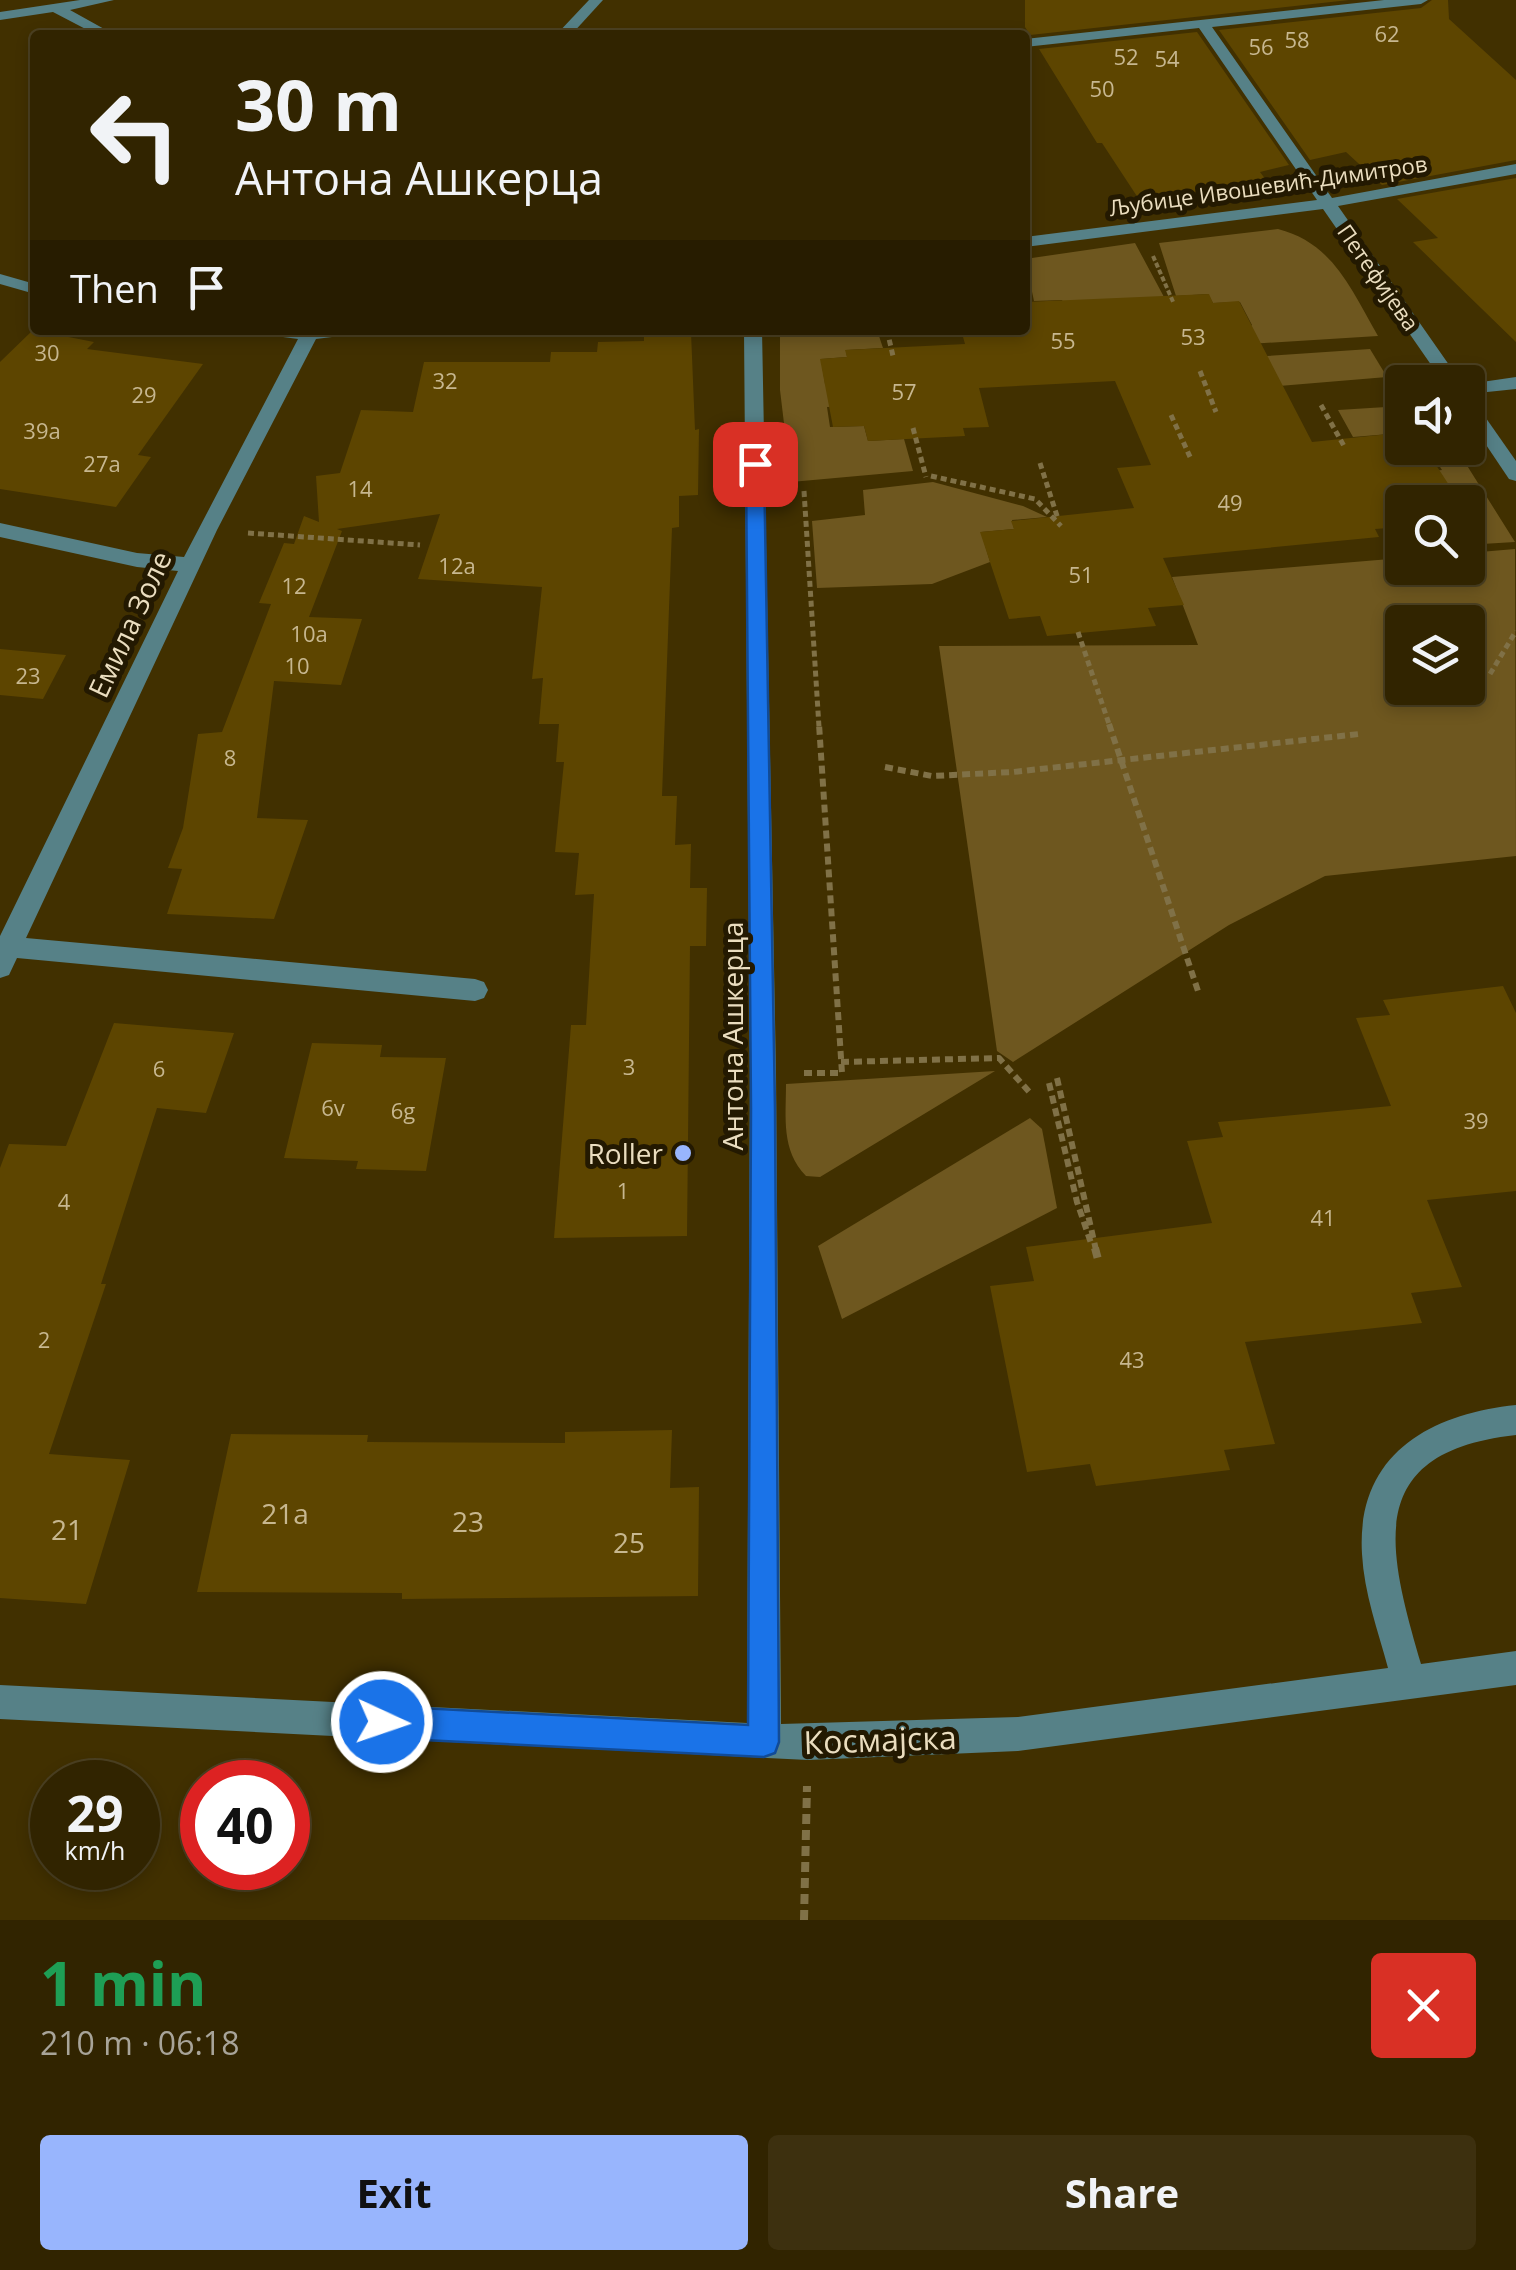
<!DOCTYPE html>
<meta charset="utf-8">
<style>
:root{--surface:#312400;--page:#3d300f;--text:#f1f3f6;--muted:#a8a499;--line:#4c4122;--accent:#98b5fd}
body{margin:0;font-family:"Open Sans",sans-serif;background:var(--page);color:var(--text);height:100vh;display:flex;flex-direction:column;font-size:38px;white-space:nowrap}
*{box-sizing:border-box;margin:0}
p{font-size:32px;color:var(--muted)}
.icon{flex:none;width:55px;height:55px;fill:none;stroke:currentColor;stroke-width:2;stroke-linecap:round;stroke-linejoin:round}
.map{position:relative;height:1920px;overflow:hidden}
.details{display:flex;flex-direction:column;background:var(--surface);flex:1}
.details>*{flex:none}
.hud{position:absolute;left:30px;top:30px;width:1000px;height:305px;border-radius:10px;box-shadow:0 5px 15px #0003,0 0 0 2px var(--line);background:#312400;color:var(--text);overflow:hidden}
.controls{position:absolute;left:1385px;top:365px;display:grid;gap:20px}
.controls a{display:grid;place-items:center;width:100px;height:100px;border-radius:10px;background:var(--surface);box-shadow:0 5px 15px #0003,0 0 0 2px var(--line);font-size:50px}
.speed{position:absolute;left:30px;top:1760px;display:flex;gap:20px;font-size:50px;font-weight:700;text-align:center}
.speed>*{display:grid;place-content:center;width:130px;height:130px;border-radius:50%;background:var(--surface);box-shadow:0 5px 15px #0003,0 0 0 2px var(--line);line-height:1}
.speed small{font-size:25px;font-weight:400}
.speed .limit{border:15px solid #d22;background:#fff;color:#111}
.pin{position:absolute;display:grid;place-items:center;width:85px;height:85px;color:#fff;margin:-42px;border-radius:20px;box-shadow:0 5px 15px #0006}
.me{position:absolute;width:110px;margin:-55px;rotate:93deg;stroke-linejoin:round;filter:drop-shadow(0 0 8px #0008)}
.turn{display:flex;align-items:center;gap:35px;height:210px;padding:0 40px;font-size:45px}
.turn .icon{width:130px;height:130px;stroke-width:2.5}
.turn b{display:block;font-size:70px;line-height:85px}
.then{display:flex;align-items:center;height:95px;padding:0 40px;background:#0003;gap:20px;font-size:38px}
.round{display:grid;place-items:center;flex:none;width:105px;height:105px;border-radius:10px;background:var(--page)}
.overview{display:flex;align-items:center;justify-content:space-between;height:170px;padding:0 40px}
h1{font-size:60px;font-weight:700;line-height:75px;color:#1e9e55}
.primary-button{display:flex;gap:20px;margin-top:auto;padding:20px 40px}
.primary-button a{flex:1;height:115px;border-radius:10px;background:var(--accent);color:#111;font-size:40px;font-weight:700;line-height:115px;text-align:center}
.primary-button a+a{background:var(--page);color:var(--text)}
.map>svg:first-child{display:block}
.green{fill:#6e571f;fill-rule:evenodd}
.building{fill:#5d4500}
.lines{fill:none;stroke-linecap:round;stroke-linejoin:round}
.path-far3{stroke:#807147;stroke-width:4;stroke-dasharray:5 2.5;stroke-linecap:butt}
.path-far2{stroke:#807147;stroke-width:5;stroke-dasharray:6 4;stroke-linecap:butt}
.path-far1{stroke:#807147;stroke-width:6;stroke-dasharray:8 5;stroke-linecap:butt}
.path{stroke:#807147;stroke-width:8;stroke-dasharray:10 6;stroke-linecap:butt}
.minor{fill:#568187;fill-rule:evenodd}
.route{fill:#1a73e8;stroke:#114b97;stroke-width:2.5}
.poi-dot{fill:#98b5fd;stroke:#231901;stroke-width:4}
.labels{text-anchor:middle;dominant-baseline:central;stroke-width:10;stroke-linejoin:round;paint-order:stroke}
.number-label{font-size:22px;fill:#c7b78f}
.far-street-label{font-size:22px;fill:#eaddbf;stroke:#231901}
.street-label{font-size:28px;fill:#eaddbf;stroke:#231901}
.poi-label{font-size:28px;fill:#eaddbf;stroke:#231901;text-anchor:end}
.near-number-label{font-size:28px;fill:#c7b78f}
.near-street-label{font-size:32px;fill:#eaddbf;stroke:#231901}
</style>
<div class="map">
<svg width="1516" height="1920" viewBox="0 0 1516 1920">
<rect width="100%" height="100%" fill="#413000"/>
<g class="green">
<path d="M1278 229C1333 243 1351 289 1378 336L1232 345 1252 325 1240 302 1213 303 1208 294 1176 296 1159 243Z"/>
<path d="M1135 243 1164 297 1066 309 1062 300 1034 301 1025 259Z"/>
<path d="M780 330H877L883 348 846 350 847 357 821 359 825 384 855 406 827 407 830 427 864 426 868 441 904 439 913 471 791 482 780 390Z"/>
<path d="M1370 349 1387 377 1220 391 1267 356Z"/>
<path d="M1402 406V440L1393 441 1389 434 1353 437 1338 410Z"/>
<path d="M1428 448H1456L1515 542 1482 544 1468 514V502H1460L1452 491 1417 473 1442 470Z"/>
<path d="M933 482 1023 506 1047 517 1012 520 1014 529 981 532 990 562 932 584 817 588 812 521 865 515 863 490Z"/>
<path d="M1515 549 1516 856 1325 876 1229 925 1013 1062 997 1051 939 646 1198 645 1172 577 1402 558V568H1468V553ZM1402 622H1468V688H1402Z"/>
<path d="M995 1071 820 1177 806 1176C781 1150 786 1118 786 1084Z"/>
<path d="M1030 1118 1042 1129 1057 1208 842 1319 818 1246Z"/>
</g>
<g class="building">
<path d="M1025 0H1349L1030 35 1025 27Z"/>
<path d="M1432 0H1448L1449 19 1516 80V160L1382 185 1346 152 1310 160 1219 30 1421 8Z"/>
<path d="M1197 32 1289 165 1260 172 1269 184 1194 192 1200 201 1144 207 1102 143H1097L1039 49Z"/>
<path d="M1516 178V342L1413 242 1438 238 1397 199Z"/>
<path d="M1209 294 1213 303 1239 301 1312 442 1389 434 1393 441 1402 440V448H1425L1460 502H1402V527L1375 529 1379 537 1163 558 1184 605 1148 608 1156 626 1047 636 1040 616 1009 619 980 532 1014 529 1011 521 1134 508 1117 468 1151 465 1115 381 979 388 989 427 963 428 965 436 868 441 864 426 833 427 820 359 847 357 845 350 965 344 961 330H1025V302Z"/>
<path d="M33 330 94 342 87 349 203 364 138 455 151 457 116 507 0 489V362Z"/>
<path d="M691 332 695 430 699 429 698 495 679 496V527L672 528 662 796H677L675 845 691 844 690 888H707L706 946H690L687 1236 554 1238 571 1025H586L594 894 575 895 579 853 555 852 564 762H556L559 724H539L543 678 532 679 542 587 418 579 440 514 337 529 342 531 309 617 362 619 341 685 274 681 257 818 308 820 274 919 167 914 182 869 168 868 183 828 198 734 222 732 271 604 259 603 284 543 294 544 304 516 319 522 316 476 340 473 361 410 413 412 424 362H550L551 352H597L598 342 644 341V333Z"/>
<path d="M0 649 66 655 43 699 0 695Z"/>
<path d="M1503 986 1516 1013V1191L1427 1200 1462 1287 1411 1293 1422 1323 1245 1342 1275 1444 1224 1450 1230 1470 1096 1486 1090 1464 1027 1472 990 1286 1034 1281 1026 1247 1212 1223 1187 1141 1223 1137 1218 1122 1391 1106 1356 1018 1390 1015 1383 1000Z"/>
<path d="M114 1023 234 1033 206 1113 157 1108 101 1284H106L49 1454 130 1460 86 1604 0 1598V1168L9 1144 66 1146Z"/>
<path d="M312 1043 382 1045 380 1057 446 1058 426 1171 356 1169 358 1161 284 1158Z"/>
<path d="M672 1430 670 1488 699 1487 698 1596 402 1599V1593L197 1592 231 1434 368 1435 367 1442 565 1443V1432Z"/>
</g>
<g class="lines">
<g class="path-far3">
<path d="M1153 256 1174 304"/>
<path d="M1025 300 1029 310"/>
</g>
<g class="path-far2">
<path d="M887 330 893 356"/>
<path d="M1200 371 1216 412"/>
<path d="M1321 405 1344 446"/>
<path d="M1171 415 1191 459"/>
<path d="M913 428 926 477"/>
<path d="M1040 463 1058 519"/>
<path d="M931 476 1035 499 1061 526"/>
<path d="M804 491 819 727"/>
<path d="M248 533 420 545"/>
<path d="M1078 632 1110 727"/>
<path d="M1490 674 1516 631"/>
</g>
<g class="path-far1">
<path d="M1109 724 1199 994"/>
<path d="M885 767 932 776 1013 772 1359 734"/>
<path d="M841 1062 999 1058 1031 1094"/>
<path d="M804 1073H842L819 724"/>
<path d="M1057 1078 1096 1250"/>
<path d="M1049 1083 1077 1202 1091 1243"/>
</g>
<g class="path">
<path d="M1095 1248 1099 1263"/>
<path d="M804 1920 807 1786"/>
</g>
<g class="minor">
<path d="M80 0H114L70 10 115 35H97L53 12 0 20V12Z"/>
<path d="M589 0H603L571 35H556Z"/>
<path d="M1384 0H1428L1421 4 1212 27 1332 198 1516 164V174L1338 206 1461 382H1443L1323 209 1025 247V237L1317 200 1199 28 1025 47V39Z"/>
<path d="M0 274 35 284V294L0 284Z"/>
<path d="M259 330H357L348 335 316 339 217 530 26 938 475 979 484 982 488 990 484 998 475 1001 17 958 9 975 0 978V936L178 571 137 567 0 537V523L137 553 184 557 298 339 268 335Z"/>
<path d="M744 330H762L776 1072 781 1724 1018 1717 1388 1668C1378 1631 1364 1593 1362 1554 1356 1455 1429 1414 1516 1405V1435C1361 1452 1388 1550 1421 1664L1516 1651V1685L1018 1751 808 1760 0 1719V1685L747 1723 750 1072Z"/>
<path d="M1516 377V389L1468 394V384Z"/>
<path d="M1468 399 1474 401 1516 461V481L1509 479 1468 418Z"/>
</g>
</g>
<path class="route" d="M755 458 764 464 775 1108 779 1742 775 1753 764 1757 382 1738 371 1733 366 1722 371 1711 382 1706 748 1725 751 1108 746 464Z"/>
<circle class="poi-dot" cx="683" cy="1153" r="10"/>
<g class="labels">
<g class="number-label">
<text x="1387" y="33">62</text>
<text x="1297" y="39">58</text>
<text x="1261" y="46">56</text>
<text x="1126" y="56">52</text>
<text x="1167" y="58">54</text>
<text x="1102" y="88">50</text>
<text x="1193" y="336">53</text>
<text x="1063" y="340">55</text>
<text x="47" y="352">30</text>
<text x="445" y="380">32</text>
<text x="904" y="391">57</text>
<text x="144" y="394">29</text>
<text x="42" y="430">39a</text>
<text x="102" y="463">27a</text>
<text x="360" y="488">14</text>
<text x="1230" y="502">49</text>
<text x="457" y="565">12a</text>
<text x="1081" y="574">51</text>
<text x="294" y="585">12</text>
<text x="309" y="633">10a</text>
<text x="297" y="665">10</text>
<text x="28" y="675">23</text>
<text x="230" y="757">8</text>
<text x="629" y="1066">3</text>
<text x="159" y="1068">6</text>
<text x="333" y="1107">6v</text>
<text x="403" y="1110">6g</text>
<text x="1476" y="1120">39</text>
<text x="623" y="1190">1</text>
<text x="64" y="1201">4</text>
<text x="1323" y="1217">41</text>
<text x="44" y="1339">2</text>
<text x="1132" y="1359">43</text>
</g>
<g class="far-street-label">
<text transform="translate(1268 185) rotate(-8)">Љубице Ивошевић-Димитров</text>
<text transform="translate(1379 277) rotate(55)">Петефијева</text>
</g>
<g class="street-label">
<text transform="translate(129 624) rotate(-65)">Емила Золе</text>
<text transform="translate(732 1036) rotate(-90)">Антона Ашкерца</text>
</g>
<g class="poi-label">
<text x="663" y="1153">Roller</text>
</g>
<g class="near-number-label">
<text x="285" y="1513">21a</text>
<text x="468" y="1521">23</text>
<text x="67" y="1529">21</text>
<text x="629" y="1542">25</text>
</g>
<g class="near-street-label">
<text transform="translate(880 1739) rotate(-2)">Космајска</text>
</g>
</g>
</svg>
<div class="controls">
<a><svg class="icon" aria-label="sound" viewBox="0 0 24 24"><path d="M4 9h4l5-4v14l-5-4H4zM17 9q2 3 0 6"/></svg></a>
<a><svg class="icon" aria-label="search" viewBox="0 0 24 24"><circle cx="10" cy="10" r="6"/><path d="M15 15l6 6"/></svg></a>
<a><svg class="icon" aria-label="layers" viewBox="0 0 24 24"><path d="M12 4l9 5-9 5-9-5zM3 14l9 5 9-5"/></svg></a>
</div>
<div class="speed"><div>29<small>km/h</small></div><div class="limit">40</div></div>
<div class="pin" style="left:755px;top:464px;background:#d93025"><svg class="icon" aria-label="arrive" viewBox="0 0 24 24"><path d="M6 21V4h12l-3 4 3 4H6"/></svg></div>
<svg class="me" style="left:382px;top:1722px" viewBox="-20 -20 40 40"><circle r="17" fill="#1a73e8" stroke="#fff" stroke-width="3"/><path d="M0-11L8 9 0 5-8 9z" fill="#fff"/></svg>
<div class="hud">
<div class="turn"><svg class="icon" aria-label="left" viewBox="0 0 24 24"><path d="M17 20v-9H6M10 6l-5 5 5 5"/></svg><div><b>30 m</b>Антона Ашкерца</div></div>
<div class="then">Then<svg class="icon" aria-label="arrive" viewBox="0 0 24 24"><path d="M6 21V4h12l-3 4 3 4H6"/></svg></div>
</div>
</div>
<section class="details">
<div class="overview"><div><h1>1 min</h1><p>210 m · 06:18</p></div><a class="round" style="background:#d93025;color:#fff"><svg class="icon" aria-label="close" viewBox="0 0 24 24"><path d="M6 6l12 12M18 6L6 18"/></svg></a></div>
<div class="primary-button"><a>Exit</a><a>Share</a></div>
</section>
